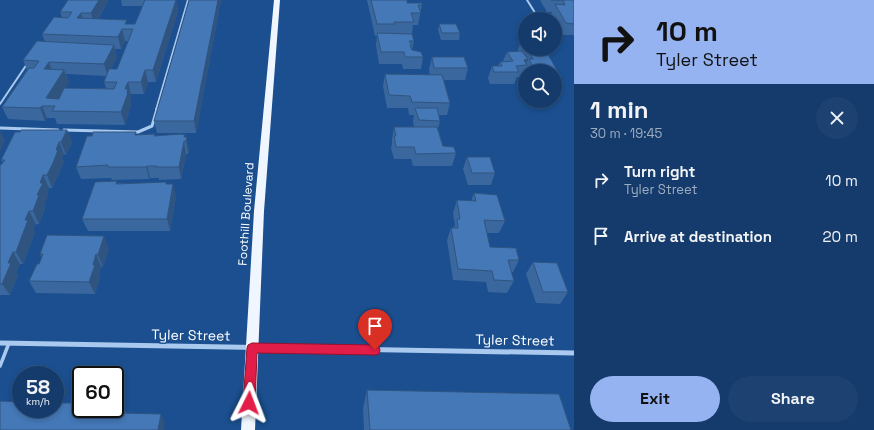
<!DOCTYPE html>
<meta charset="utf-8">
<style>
:root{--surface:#143b6b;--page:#1d4271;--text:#f1f3f6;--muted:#9dadc1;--line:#33557e;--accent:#95b2f1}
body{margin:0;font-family:"Space Grotesk",sans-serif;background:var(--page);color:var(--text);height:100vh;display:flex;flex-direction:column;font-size:15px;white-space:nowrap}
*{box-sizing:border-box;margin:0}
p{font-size:13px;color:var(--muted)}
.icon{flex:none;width:22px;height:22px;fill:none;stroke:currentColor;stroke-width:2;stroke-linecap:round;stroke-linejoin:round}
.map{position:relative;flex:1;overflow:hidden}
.details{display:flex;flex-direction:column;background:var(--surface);width:300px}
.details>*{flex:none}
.hud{background:#95b2f1;color:#111;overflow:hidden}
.tools{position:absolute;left:518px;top:12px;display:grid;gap:8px}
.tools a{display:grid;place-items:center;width:44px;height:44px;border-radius:50%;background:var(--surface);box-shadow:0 2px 6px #0003,0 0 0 1px var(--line);font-size:20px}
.speed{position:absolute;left:12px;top:366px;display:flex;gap:8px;font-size:20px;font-weight:700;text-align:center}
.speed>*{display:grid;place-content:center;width:52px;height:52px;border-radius:50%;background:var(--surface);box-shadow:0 2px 6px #0003,0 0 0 1px var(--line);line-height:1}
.speed small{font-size:10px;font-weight:400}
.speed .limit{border:2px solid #111;border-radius:6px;background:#fff;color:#111}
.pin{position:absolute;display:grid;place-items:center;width:34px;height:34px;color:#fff;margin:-41px -17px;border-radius:50% 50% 50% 0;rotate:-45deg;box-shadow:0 0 4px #0007}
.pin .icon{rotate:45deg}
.me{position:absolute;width:44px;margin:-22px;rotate:3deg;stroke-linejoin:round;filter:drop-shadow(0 0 3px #0008)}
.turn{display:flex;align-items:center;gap:14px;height:84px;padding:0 16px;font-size:18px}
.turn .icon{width:52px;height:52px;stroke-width:2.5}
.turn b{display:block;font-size:28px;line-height:34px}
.round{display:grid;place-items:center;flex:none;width:42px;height:42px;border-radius:21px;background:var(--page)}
.headline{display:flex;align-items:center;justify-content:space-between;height:68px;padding:0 16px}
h1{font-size:24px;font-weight:700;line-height:30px}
.cta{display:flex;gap:8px;margin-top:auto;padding:8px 16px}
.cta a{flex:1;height:46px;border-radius:24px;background:var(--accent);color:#111;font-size:16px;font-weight:700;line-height:46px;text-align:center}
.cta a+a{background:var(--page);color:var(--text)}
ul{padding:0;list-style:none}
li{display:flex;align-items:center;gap:12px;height:56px;padding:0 16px}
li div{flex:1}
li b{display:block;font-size:15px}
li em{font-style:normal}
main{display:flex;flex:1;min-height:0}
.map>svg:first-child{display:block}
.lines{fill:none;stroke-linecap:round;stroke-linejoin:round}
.service-far2{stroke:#a9c9ee;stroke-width:2}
.service-far1{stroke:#a9c9ee;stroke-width:3}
.service{stroke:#a9c9ee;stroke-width:3.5}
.minor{stroke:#a9c9ee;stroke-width:5}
.primary{fill:#f0f6ff;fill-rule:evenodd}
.wall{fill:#3a679d;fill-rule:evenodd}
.shaded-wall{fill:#305480}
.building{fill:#4478b7;stroke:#305480}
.route{fill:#e11d48;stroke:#92132f}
.labels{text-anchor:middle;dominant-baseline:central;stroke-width:3;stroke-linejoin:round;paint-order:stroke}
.street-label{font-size:12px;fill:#fff;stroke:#1b4f8f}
.near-street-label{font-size:14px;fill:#fff;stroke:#1b4f8f}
</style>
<main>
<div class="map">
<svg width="574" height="430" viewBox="0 0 574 430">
<rect width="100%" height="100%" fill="#1b4f8f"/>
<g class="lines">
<g class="service-far2">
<path d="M527 0 539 19"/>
<path d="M0 104 27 64"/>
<path d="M156 110 188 0"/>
</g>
<g class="service-far1">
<path d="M0 128 58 130"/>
<path d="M64 130 138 132 152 126 157 109"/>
</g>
<path class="service" d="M0 366 9 343"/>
<path class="minor" d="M0 343 574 353"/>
<path class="primary" d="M274 0H280L264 211 255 430H241L254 211Z"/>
</g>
<g class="wall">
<path d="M109 0 98 19 128 24H135L142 6H122L121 0H176L178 11 156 82H148L144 94H131L130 96 131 101V105L125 125 57 124 55 118H47L45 121 8 119 2 107 27 70 23 60 45 42 42 34 62 17 60 12ZM125 41H128L117 69H111L117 57 115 49H121ZM66 74 106 76 104 82 106 88H65L69 82Z"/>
<path d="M367 0H407V3L422 5 418 25H413L412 34 414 41 412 50 423 57 421 69H403L402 64H379L376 45 377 36H375Z"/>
<path d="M540 0H574V35H561L555 24V19H552L550 16 552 12H547Z"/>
<path d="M219 11 196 133H157L154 121Z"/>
<path d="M439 24 460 33 459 40H441L438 30Z"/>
<path d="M522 38H525V49H527L558 72 555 78V71H525L523 77H517L514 84H490L488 78 492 66H498L500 62 503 61 507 52 518 51V50Z"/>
<path d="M432 57 468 68 465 80H444L450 103 447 115H439L440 121 438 129 443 146 456 153 452 166H413L411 159H394L391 148 392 143V139L394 127H414L413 121 414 115H409L408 108H387L383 86 385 74 430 75 429 69Z"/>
<path d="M67 130 72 142 66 155 64 154 62 159 64 162 52 188H49L47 192 48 195 44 206 45 208 39 224H36L33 229 35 232 23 264H20L16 272 18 275 10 295H0V166L3 163 1 160Z"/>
<path d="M155 134V136L185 137 189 150 188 154H186L181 179 159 180V178H150L149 179 112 180 111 178 81 179 76 167 137 135Z"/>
<path d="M467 157 495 173 491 185H468L463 169Z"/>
<path d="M117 181V183L167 184 176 196 170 231H88L82 219Z"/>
<path d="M474 193 505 221 499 233H487L490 247 519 260 513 272H511L514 281 507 293 488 292 486 282 453 280 447 240 451 228H453L455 225 453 213 457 200 471 201Z"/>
<path d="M109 248 103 267 101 266 99 274 100 277 95 294 36 293 29 281 39 264 42 258 40 254Z"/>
<path d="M533 262 568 292 560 304 536 303 526 274Z"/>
<path d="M367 390 571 430H364L363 408Z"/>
</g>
<g class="shaded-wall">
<path d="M99 0H109L94 25 91 13Z"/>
<path d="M176 0 178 11 156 82 153 70Z"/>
<path d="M218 0H222L219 11 196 133 194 121Z"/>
<path d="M81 13 84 24 77 18Z"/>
<path d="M122 29 125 41 121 49 118 37Z"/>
<path d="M114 45 117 57 108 77 104 64Z"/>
<path d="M528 59 526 65 524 60Z"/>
<path d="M49 62 53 74 44 69Z"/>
<path d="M64 70 69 82 54 106 46 98Z"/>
<path d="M145 70 148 82 144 94 141 82Z"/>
<path d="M128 82 131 94 130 96 131 101V105L125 125 121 112 125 89Z"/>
<path d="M42 106 47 118 45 121 40 108Z"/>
<path d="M0 130 5 141 0 152Z"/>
<path d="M67 130 72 142 66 155 61 142Z"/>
<path d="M185 135 186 141 187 137 189 150 188 154 186 141 184 137Z"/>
<path d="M184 141 186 154 181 179 179 167Z"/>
<path d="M59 142 64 154 62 159 64 162 52 188 47 175Z"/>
<path d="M147 166 150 178 149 179 146 167Z"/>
<path d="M43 175 49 188 47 192 48 195 44 206 45 208 39 224 33 211 40 183Z"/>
<path d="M173 184 176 196 170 231 167 219Z"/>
<path d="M29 211 36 224 33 229 35 232 23 264 16 252 25 220Z"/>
<path d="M104 236 109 248 103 267 98 255Z"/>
<path d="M13 252 20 264 16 272 18 275 10 295 2 284 8 263Z"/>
<path d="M96 254 101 266 99 274 100 277 95 294 89 282 93 265Z"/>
<path d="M122 404 128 414 120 413Z"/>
<path d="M161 414 165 423 164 430H158Z"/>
</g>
<g class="building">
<path d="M68 0H99L91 13H81L77 18 127 20 125 24H135L145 0H176L153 70H145L141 82H128L125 89H128L127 93H128L121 112 52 111 55 106H42L40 108 2 107 29 68H34L39 61 23 60 37 41 114 45 104 64 49 62 44 69 64 70 46 98 59 99 64 88 114 89 117 82H104L109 69H117L133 29H122L118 37 42 34 54 17 68 18 72 12H60Z"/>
<path d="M189 0H218L194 121H154Z"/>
<path d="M371 0H407V3H422V5H418L421 13H411L414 22H394L395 24H377Z"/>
<path d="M551 0H574V24L566 23 555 4 565 5 563 0Z"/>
<path d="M439 24H456L460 33H442Z"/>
<path d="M377 33 412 34 414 41H409L412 45H410L412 50 421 52 423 57H405L404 52H381Z"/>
<path d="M522 38H525V44Z"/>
<path d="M527 49H545L558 72 535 71 529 59H533Z"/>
<path d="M522 51 528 59 524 60 527 65 516 66 519 72H494L492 66H502L500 62 513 61 507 52Z"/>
<path d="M432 57H464L468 68H434Z"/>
<path d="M385 74 442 75 450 103 412 102 410 96 389 95Z"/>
<path d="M415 108H437L440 121 419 120Z"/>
<path d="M394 127H437L443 146 454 147 456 153 416 154 414 147H396L394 136H396Z"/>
<path d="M21 130H67L61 142H59L56 150H58L53 163 47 175H43L40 183H43L37 195H39L33 211H29L25 220H28L16 252H13L8 263H11L2 284H0V166L1 164H2L5 160H1L15 132H20Z"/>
<path d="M93 132H136L135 135 155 134 154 136 181 134 185 135 184 137H187L186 141H184L179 167H156L157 166H147L146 167H108V165L76 167 87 136H92Z"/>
<path d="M467 157H490L495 173H472Z"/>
<path d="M117 181 116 184 166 182V184H173L167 219H82L95 182Z"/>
<path d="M474 193 497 195 505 221 484 220 490 247 516 248 519 260H508L514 281 494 280 492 271 458 269 451 228H458L457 219H460L457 200 476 201Z"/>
<path d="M47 235 104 236 98 255 96 254 93 265H95L89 282 29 281 37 264H39L43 254H40Z"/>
<path d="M533 262 557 263 568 292H543Z"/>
<path d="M367 390 559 394 571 430H370Z"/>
<path d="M0 401 21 402V409H55V403H81V409H115V404H122L120 413 161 414 158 430H0Z"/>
</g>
<path class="route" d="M252 343 375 345 379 347 380 350 379 354 375 355 257 353 255 403 253 407 249 409 245 407 243 403 247 348 248 345Z"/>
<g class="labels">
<g class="street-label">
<text transform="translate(246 214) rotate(-86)">Foothill Boulevard</text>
</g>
<g class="near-street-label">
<text transform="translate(191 335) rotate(1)">Tyler Street</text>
<text transform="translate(515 340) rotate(1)">Tyler Street</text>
</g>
</g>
</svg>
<div class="tools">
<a><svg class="icon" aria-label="sound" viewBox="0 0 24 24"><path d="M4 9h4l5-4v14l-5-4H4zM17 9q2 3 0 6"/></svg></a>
<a><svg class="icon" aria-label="search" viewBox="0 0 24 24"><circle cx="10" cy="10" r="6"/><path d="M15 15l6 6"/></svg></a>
</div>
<div class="speed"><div>58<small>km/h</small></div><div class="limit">60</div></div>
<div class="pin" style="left:375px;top:350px;background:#d93025"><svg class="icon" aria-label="arrive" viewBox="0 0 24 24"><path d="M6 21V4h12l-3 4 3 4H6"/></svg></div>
<svg class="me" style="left:249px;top:403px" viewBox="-20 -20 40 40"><path d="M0-17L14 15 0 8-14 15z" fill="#e11d48" stroke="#fff" stroke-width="4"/></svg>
</div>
<section class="details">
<div class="hud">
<div class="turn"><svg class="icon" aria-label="right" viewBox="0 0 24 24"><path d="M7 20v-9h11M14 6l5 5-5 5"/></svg><div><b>10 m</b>Tyler Street</div></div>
</div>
<div class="headline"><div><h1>1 min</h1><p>30 m · 19:45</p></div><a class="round"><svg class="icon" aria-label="close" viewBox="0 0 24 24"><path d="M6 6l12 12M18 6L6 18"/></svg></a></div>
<ul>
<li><svg class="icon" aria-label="right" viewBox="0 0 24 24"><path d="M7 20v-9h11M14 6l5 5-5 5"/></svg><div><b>Turn right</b><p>Tyler Street</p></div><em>10 m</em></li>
<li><svg class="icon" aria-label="arrive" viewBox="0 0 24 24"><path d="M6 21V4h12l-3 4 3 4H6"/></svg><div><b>Arrive at destination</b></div><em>20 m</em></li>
</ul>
<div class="cta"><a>Exit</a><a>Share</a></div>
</section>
</main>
